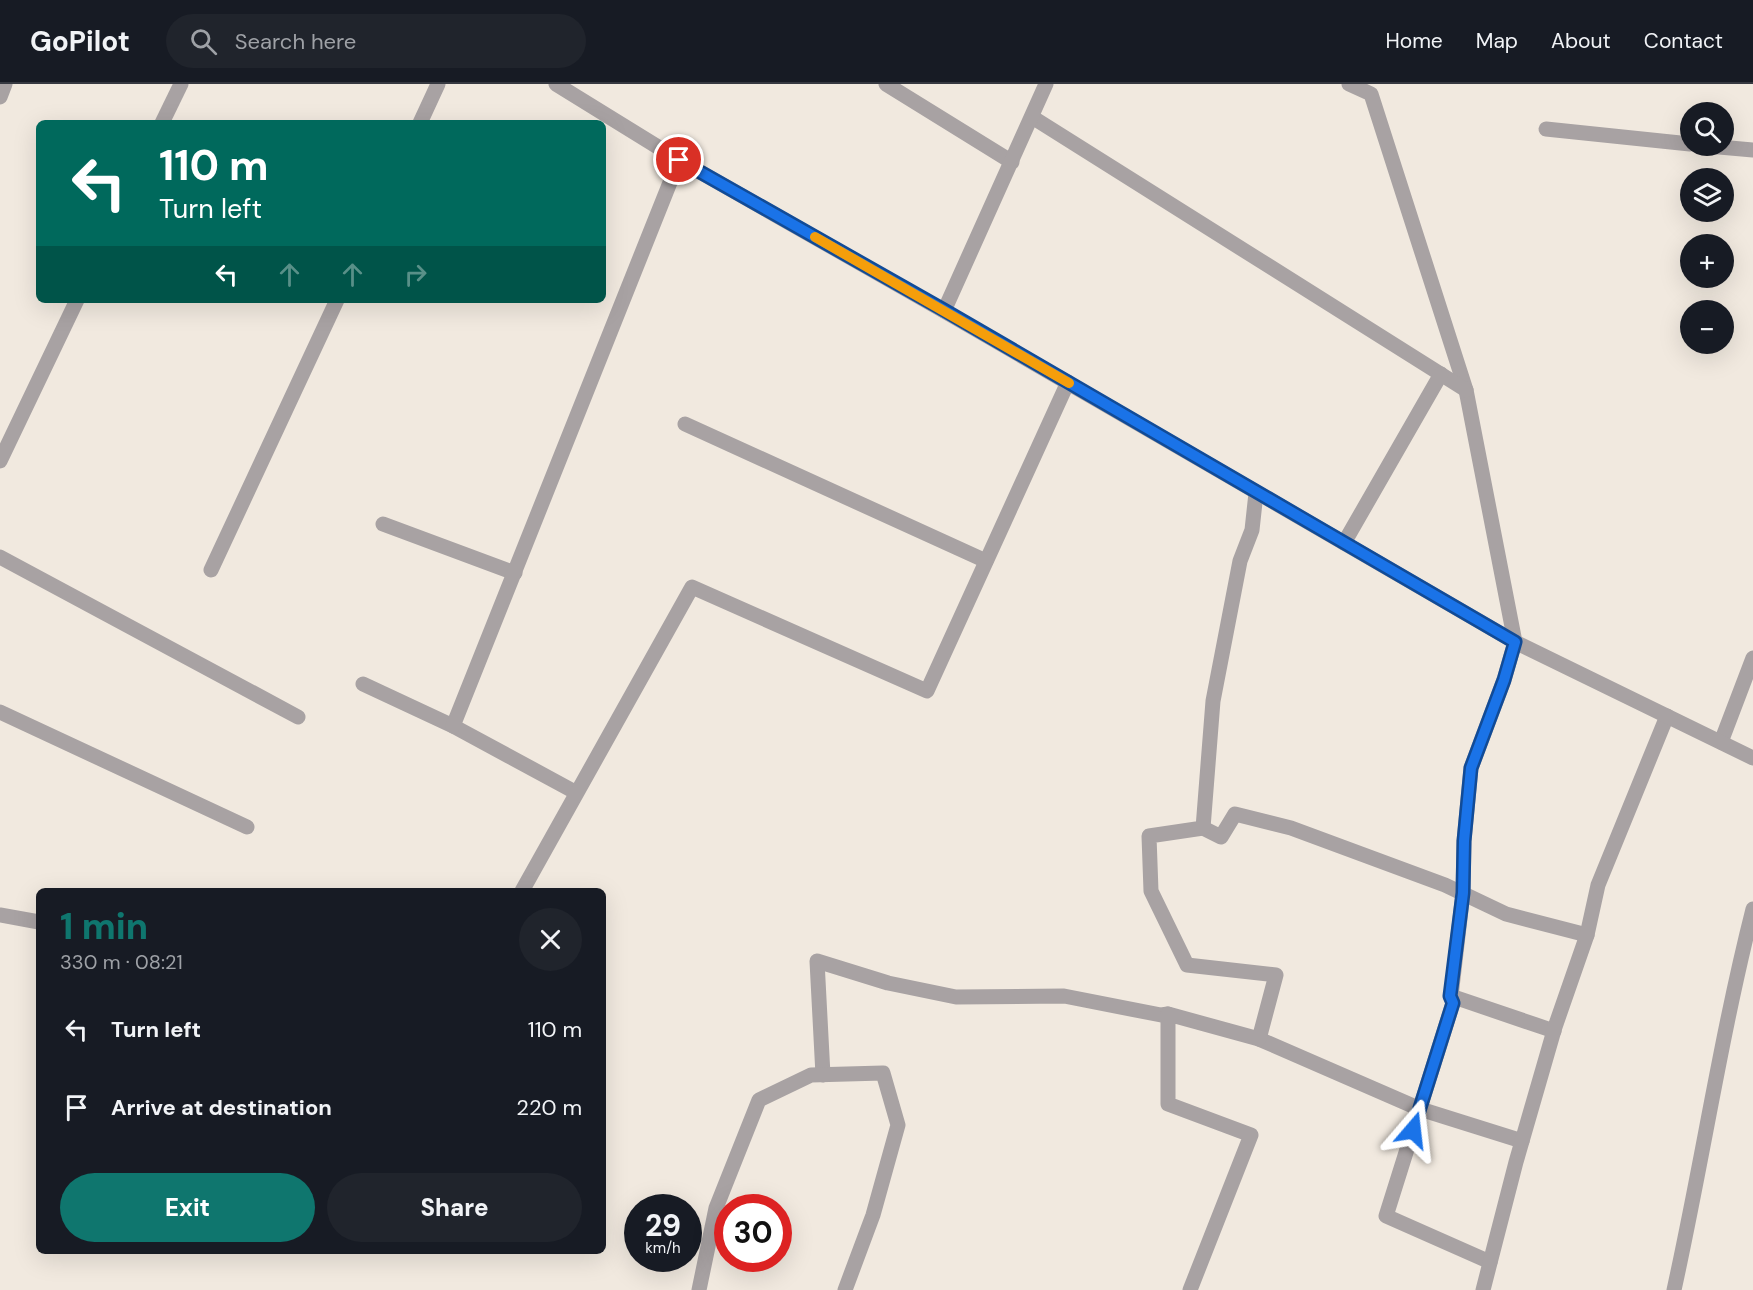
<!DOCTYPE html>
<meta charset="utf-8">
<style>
:root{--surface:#171b24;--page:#20242c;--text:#f1f3f6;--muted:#9ea1a6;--line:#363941;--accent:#0f766e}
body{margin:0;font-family:"DM Sans",sans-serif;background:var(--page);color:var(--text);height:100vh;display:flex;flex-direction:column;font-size:22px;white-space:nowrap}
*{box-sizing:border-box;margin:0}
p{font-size:20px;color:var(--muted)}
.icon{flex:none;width:33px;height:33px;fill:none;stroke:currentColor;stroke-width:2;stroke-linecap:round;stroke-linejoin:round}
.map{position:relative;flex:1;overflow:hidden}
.side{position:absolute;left:36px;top:804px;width:570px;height:366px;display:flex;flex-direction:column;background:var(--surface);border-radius:9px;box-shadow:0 6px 24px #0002}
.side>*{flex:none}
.banner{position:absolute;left:36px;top:36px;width:570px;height:183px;border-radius:9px;box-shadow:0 6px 24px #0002;background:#00695c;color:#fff;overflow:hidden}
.controls{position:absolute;left:1680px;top:18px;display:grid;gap:12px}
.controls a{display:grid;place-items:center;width:54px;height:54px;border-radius:50%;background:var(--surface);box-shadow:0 6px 24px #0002;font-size:30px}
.speed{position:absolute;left:624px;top:1110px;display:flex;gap:12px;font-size:30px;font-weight:700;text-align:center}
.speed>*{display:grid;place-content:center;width:78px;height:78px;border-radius:50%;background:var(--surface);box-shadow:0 6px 24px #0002;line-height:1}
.speed small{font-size:15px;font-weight:400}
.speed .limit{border:9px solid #d22;background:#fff;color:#111}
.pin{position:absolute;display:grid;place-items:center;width:51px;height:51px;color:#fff;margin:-26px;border:3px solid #fff;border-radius:50%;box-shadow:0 2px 6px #0007}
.me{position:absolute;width:66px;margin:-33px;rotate:17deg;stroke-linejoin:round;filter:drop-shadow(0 0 4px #0008)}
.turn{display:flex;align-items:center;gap:21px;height:126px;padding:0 24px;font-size:27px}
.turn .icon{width:78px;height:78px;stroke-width:2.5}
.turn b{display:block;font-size:42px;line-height:51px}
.lanes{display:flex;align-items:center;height:57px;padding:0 24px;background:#0003;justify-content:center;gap:30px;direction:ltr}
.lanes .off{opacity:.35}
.round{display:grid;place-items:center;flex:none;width:63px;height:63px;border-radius:32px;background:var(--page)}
.headline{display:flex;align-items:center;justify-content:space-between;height:102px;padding:0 24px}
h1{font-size:36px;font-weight:800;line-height:45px;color:var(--accent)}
.primary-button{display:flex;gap:12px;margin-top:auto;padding:12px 24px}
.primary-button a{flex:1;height:69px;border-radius:36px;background:var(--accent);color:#fff;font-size:24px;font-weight:800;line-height:69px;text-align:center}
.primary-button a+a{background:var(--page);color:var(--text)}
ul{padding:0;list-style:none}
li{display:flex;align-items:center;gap:18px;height:78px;padding:0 24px}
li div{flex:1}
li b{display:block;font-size:22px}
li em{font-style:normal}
header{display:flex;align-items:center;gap:36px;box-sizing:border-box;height:84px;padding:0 30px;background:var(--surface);border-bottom:2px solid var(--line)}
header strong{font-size:28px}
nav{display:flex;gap:33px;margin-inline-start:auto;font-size:21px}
.search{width:420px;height:54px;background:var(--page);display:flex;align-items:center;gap:15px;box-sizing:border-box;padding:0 21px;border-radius:33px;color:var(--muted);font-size:22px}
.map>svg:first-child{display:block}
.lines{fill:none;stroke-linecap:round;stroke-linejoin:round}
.minor{stroke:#a8a2a3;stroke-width:15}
.tertiary{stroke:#a8a2a3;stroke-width:15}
.route-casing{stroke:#114b97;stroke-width:15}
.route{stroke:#1a73e8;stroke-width:10}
.slow{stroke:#f59e0b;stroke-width:10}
</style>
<header>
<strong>GoPilot</strong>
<div class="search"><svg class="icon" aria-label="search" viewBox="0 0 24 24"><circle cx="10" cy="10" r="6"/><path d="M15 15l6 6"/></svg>Search here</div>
<nav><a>Home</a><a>Map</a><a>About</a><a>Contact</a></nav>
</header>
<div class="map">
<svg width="1753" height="1206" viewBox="0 0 1753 1206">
<rect width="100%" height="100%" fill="#f1e9df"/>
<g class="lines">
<g class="minor">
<path d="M886 0 1012 78"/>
<path d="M1349 0 1371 10 1466 306 1515 558 1504 596 1471 684 1464 757 1463 809 1451 912 1554 947"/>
<path d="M0 13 5 0"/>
<path d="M1032 33 1466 306"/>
<path d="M162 39 181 0"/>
<path d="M420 39 438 0"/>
<path d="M1546 45 1690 60"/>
<path d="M1708 62 1753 66"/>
<path d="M944 227 1046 0"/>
<path d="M685 340 986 477"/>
<path d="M0 377 77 216"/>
<path d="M383 440 515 489"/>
<path d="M1344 459 1441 290"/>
<path d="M0 473 298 633"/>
<path d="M211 486 337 216"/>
<path d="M363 600 453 642 575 708"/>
<path d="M0 628 247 743"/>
<path d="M453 642 679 76"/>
<path d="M1721 658 1753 574"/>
<path d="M1203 744 1221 753 1235 730 1291 744 1445 801 1506 830 1587 851"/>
<path d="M522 807 692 503 927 607 1068 298"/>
<path d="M0 831 39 838"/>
<path d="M1451 912 1453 919 1386 1132 1490 1178"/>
<path d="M1259 955 1420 1025 1522 1057"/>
<path d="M823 991 817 877 888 899 956 913 1064 912 1161 931 1168 930"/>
<path d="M699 1206 716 1124 759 1016 811 991 883 989 898 1041 873 1131 845 1206"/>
<path d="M1190 1206 1251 1051 1168 1020V930L1259 955 1276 891 1187 881 1151 807 1149 752 1203 744 1213 617 1240 477 1252 446 1256 409"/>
<path d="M1483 1206 1516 1078 1555 943 1587 851 1598 801 1667 632"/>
<path d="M1674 1206C1702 1079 1721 951 1753 825"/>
</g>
<path class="tertiary" d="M556 0 679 76 944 227 1515 558 1753 674"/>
</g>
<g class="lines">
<defs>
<path id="route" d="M679 76 944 226 1515 558 1504 596 1471 684 1464 757 1463 809 1450 912 1453 919 1413 1046"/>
</defs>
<use href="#route" class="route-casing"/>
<use href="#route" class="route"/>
<path class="slow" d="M815 153 1069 299"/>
</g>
</svg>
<div class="controls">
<a><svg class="icon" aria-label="search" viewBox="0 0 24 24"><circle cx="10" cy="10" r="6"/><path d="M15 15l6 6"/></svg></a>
<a><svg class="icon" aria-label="layers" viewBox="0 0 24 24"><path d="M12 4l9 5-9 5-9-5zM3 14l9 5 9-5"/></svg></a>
<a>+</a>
<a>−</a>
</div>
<div class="speed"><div>29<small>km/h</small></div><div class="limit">30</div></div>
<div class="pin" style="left:679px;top:76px;background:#d93025"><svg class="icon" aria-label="arrive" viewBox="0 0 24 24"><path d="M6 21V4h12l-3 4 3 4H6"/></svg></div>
<svg class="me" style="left:1413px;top:1046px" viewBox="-20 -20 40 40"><path d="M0-17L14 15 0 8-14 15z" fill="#1a73e8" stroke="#fff" stroke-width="4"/></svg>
<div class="banner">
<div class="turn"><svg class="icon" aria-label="left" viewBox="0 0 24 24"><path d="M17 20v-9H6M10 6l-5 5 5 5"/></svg><div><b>110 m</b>Turn left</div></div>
<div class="lanes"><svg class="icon" aria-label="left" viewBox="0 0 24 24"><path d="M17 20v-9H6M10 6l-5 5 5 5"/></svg><svg class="icon off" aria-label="ahead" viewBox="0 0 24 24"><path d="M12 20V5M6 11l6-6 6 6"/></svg><svg class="icon off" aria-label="ahead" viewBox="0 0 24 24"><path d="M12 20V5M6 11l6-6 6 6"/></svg><svg class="icon off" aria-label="right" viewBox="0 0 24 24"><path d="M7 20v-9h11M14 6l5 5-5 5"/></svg></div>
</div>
<section class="side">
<div class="headline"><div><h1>1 min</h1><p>330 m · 08:21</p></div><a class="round"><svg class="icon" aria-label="close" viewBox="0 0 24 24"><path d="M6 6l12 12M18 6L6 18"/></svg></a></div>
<ul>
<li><svg class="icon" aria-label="left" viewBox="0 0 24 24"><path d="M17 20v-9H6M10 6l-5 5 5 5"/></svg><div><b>Turn left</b></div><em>110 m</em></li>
<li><svg class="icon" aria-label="arrive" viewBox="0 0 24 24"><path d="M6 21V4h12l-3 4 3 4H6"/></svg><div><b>Arrive at destination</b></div><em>220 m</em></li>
</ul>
<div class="primary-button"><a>Exit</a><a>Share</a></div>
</section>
</div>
